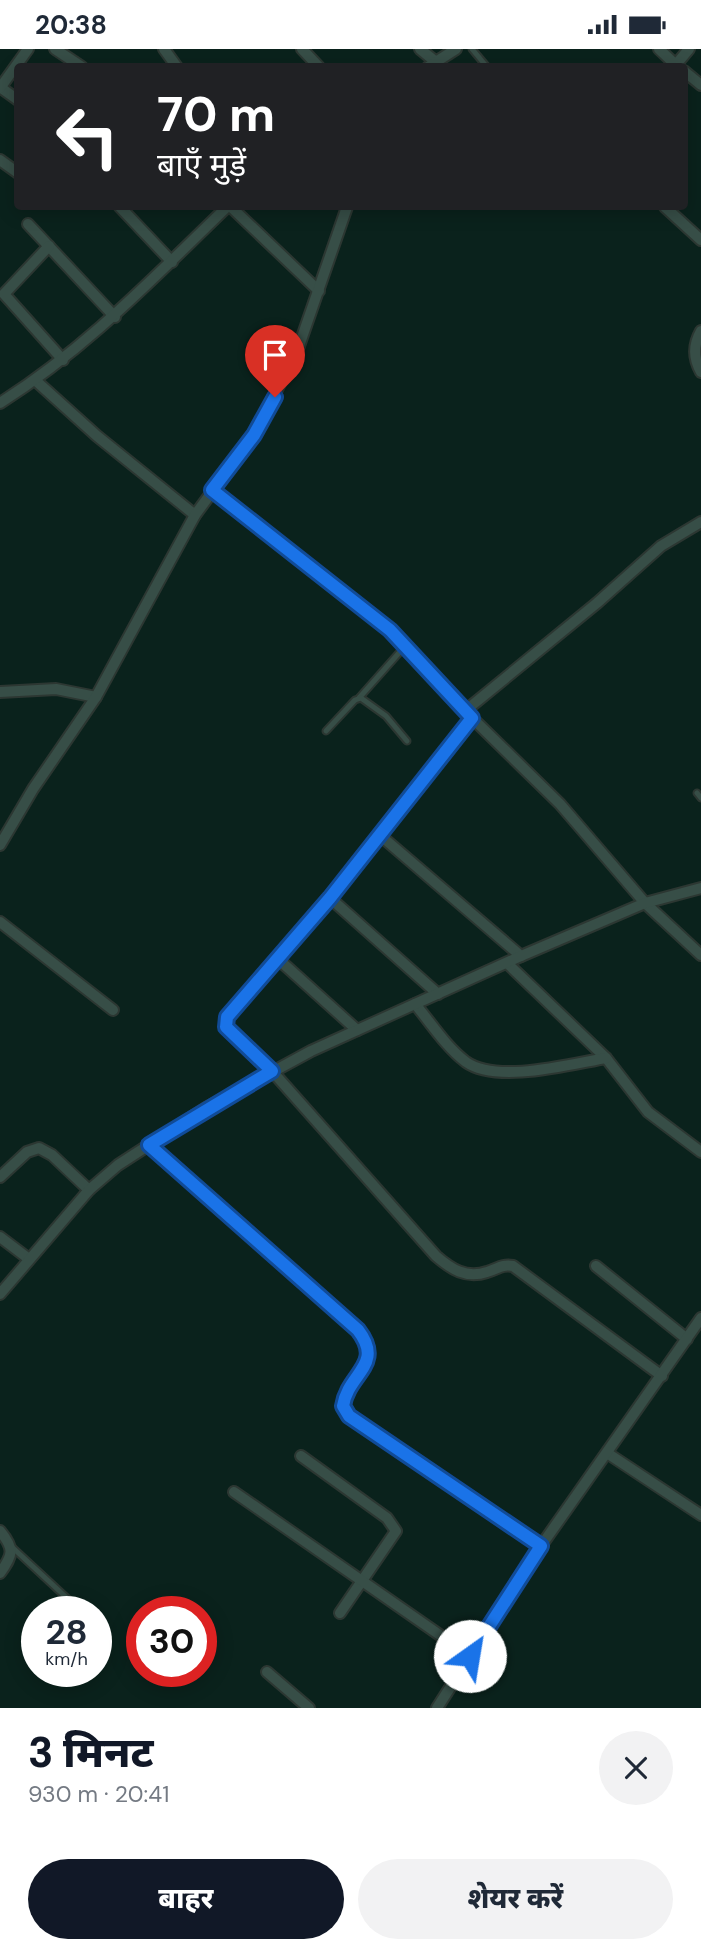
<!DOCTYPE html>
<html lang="hi">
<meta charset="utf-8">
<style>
:root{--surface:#fff;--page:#f2f2f3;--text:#1f2937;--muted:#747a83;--accent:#111827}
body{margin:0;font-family:"DM Sans","Noto Sans Devanagari",sans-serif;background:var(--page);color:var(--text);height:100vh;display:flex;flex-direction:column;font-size:26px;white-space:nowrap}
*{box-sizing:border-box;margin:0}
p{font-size:23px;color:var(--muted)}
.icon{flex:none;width:38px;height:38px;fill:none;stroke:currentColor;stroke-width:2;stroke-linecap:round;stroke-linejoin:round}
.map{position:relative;height:1659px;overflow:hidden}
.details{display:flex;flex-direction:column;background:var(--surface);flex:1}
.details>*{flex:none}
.guide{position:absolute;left:14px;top:14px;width:674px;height:147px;border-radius:7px;box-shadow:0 4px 18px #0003;background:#202124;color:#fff;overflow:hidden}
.speed{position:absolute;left:21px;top:1547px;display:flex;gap:14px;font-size:35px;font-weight:700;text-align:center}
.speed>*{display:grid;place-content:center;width:91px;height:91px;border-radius:50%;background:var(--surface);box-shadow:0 4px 18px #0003;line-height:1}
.speed small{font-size:18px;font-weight:400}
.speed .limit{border:10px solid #d22;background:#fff;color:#111}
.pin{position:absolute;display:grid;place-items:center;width:60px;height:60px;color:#fff;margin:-72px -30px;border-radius:50% 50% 50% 0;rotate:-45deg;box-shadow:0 0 7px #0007}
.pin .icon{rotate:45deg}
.me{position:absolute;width:77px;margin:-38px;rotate:32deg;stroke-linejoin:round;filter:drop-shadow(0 0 5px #0008)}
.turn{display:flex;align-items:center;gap:24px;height:147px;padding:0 28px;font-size:32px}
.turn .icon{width:91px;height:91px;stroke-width:2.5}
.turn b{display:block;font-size:49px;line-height:60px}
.round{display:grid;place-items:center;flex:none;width:74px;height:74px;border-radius:37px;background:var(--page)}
.summary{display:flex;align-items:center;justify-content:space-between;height:119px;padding:0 28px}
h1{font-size:42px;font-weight:800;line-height:52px;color:var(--accent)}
.cta{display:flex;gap:14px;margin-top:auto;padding:14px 28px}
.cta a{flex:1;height:80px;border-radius:42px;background:var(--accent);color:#fff;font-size:28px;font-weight:800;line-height:80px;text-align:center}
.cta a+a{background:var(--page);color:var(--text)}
.status{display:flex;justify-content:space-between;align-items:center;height:49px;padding:0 35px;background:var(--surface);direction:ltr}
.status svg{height:19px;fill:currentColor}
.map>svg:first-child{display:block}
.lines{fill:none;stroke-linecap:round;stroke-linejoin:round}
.service-casing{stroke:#2c3732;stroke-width:9}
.minor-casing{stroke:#2c3732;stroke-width:14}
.service{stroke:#374e47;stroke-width:5}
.minor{stroke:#374e47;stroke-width:10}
.route-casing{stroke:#114b97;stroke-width:18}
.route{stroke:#1a73e8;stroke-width:12}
</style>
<div class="status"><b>20:38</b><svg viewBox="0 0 49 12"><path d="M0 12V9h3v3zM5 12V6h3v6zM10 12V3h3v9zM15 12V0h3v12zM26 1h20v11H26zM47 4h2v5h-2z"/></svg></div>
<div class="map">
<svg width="701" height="1659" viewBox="0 0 701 1659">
<rect width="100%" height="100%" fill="#0a221c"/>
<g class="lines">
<defs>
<g id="service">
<path d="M472 0 487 18"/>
<path d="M359 649 406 596"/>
<path d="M326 682 355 651 361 649 386 667 407 692"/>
<path d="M697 744 701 749"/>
<path d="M13 1499 82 1563"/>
<path d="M96 1576 98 1578"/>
</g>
<g id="minor">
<path d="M55 0 82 18"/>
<path d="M164 0 177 18"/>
<path d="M302 0 319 18"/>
<path d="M420 0 436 13"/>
<path d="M659 0 678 18"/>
<path d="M428 18 456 0"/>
<path d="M674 18 689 0"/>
<path d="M684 22 701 36"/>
<path d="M0 38 18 51"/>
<path d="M0 39 28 0"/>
<path d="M0 111 18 124"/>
<path d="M120 158 172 213"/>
<path d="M231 158 319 242"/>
<path d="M665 158 701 191"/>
<path d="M28 175 115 268"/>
<path d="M49 197 4 245 63 311"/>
<path d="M701 282C693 296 693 309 701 323"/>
<path d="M35 331 97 387 195 466"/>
<path d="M0 354C88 298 153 229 227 158"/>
<path d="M212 441 390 581 465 662 560 755 645 854 701 906"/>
<path d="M0 643 56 640 96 648"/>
<path d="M465 662 597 554 661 497 701 473"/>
<path d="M472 669 330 849 227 968 226 978 272 1022 436 1207C451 1220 466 1230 487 1223 498 1220 501 1215 513 1217L662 1327"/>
<path d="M381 787 521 907"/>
<path d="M0 796 33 740 96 648 195 466 254 386 299 297 347 158"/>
<path d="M330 849 438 945"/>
<path d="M0 873 113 961"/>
<path d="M277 909 357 981"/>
<path d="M508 915 606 1009 648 1063 701 1103"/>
<path d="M415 955C431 974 446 998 466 1013 497 1035 571 1015 606 1009"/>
<path d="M148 1096 358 1281C385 1316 348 1324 343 1357L349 1366 541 1497"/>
<path d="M0 1128 27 1103 39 1099 52 1106 89 1141"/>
<path d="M0 1188 29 1210"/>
<path d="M596 1217 687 1290"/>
<path d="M0 1245 89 1141 118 1116 206 1059 311 1002 521 907 645 854 701 839"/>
<path d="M607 1404 701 1466"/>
<path d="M301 1407 387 1469 396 1482 340 1564"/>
<path d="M234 1443 470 1607"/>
<path d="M0 1482C15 1500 13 1506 0 1524"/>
<path d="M267 1623 309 1659"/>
<path d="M437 1659 541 1497 701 1269"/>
</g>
</defs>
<use href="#service" class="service-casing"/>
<use href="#minor" class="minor-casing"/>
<use href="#service" class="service"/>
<use href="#minor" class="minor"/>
</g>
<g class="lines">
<defs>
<path id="route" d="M275 348 254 386 212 441 390 581 472 669 330 849 227 968 226 978 272 1022 149 1096 358 1281C385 1316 348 1324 343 1357L349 1367 541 1497 470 1607"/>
</defs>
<use href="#route" class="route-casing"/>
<use href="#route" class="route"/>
</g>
</svg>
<div class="speed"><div>28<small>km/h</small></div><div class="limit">30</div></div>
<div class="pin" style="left:275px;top:348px;background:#d93025"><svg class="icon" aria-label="arrive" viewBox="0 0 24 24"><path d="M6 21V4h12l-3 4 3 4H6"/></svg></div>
<svg class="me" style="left:470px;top:1607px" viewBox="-20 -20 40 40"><circle r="19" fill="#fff"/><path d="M0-13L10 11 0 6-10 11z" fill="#1a73e8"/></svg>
<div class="guide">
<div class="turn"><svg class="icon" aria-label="left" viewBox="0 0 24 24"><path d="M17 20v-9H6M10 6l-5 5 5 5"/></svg><div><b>70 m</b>बाएँ मुड़ें</div></div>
</div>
</div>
<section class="details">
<div class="summary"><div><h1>3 मिनट</h1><p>930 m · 20:41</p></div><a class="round"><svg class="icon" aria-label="close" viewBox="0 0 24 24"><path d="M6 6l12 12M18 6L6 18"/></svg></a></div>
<div class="cta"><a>बाहर</a><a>शेयर करें</a></div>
</section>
